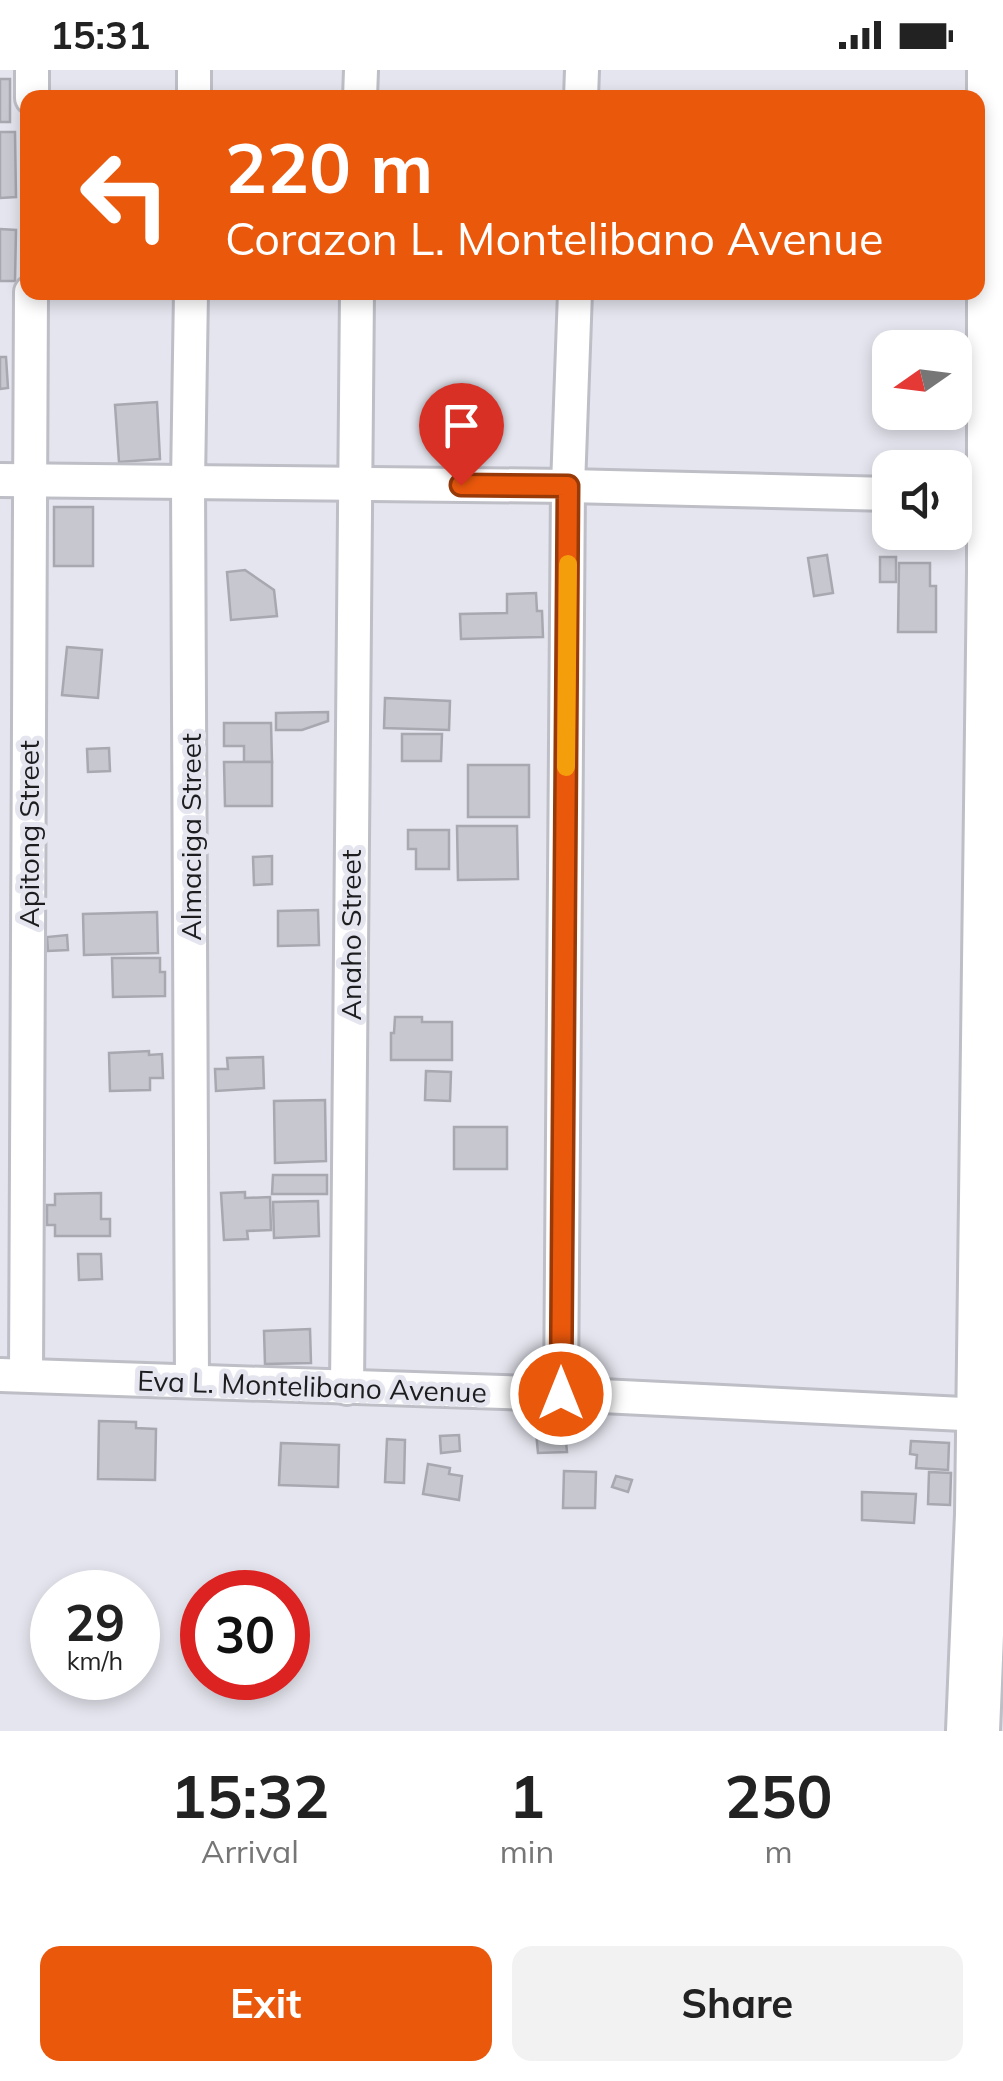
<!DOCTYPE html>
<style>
:root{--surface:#fff;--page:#f2f2f2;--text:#222;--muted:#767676;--accent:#ea580c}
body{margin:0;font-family:Mulish,sans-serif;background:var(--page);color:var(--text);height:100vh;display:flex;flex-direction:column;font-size:38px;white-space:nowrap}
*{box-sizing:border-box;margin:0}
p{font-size:32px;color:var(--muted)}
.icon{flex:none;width:55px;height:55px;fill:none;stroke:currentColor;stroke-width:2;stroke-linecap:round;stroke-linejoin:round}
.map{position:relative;height:1661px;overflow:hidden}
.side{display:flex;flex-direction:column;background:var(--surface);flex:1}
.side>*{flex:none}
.hud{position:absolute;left:20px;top:20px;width:965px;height:210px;border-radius:20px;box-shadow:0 5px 15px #0003;background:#ea580c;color:#fff;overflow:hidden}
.needle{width:65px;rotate:256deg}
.tools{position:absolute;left:872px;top:260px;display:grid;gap:20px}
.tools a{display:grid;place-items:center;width:100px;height:100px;border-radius:20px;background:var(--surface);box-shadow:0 5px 15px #0003;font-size:50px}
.speed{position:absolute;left:30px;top:1500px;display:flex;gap:20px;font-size:50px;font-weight:700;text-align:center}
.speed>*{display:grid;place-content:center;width:130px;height:130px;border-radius:50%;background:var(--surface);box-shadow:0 5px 15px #0003;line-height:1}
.speed small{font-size:25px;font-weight:400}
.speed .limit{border:15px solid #d22;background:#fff;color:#111}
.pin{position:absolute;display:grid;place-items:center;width:85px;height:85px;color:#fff;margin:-102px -42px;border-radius:50% 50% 50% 0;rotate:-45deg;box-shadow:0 0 10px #0007}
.pin .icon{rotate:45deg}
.me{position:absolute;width:110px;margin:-55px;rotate:0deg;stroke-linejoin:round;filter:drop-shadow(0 0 8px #0008)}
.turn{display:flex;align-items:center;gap:35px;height:210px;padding:0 40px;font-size:45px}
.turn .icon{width:130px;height:130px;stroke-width:2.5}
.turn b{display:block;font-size:70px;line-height:85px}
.eta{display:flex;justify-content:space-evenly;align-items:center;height:170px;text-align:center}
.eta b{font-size:60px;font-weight:700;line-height:70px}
.button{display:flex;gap:20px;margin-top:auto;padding:20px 40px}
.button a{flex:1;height:115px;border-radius:20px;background:var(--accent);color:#fff;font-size:40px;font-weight:700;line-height:115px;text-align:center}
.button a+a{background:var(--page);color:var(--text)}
.status{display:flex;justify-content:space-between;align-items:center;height:70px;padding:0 50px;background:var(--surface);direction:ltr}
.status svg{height:28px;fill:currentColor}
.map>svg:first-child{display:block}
.building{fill:#c6c7cf;stroke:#a7a8b0;stroke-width:2.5}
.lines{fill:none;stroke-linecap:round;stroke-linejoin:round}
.minor-casing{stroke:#bdbec6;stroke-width:38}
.trunk-casing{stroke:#bdbec6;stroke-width:58}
.minor{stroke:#fff;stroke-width:32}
.trunk{stroke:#fff;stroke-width:52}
.route-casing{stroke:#983908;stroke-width:25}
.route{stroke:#ea580c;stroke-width:18}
.slow{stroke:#f59e0b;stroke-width:18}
.labels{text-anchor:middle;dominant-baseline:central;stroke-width:10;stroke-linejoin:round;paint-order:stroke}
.street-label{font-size:28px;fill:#1d1d20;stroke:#e4e5ee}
</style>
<div class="status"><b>15:31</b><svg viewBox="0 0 49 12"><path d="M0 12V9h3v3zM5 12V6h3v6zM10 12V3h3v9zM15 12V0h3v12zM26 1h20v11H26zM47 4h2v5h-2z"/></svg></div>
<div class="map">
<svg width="1003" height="1661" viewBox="0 0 1003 1661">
<rect width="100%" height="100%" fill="#e4e5ee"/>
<g class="building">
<rect x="0" y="9" width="10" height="43"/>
<path d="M0 62H15L16 127 0 128Z"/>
<path d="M0 159 16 160 15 211H0Z"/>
<path d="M0 287H6L8 318 0 319Z"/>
<path d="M157 332 160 389 119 392 115 335Z"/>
<rect x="54" y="437" width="39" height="59"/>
<path d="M827 485 833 523 814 526 808 488Z"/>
<rect x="880" y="487" width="16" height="25"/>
<path d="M899 493H930V516H936V562H898Z"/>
<path d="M245 500 274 520 277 546 231 550 227 502Z"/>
<path d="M536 523 537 541H542L543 567 461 569 460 544 507 543V524Z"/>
<path d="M67 577 102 580 98 628 62 625Z"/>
<path d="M385 628 450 631 449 660 384 658Z"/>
<path d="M328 642V651L302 660H276V643Z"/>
<path d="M224 653H271L272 692H244V676H224Z"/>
<path d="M402 664H442L441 691H402Z"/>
<path d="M109 678 110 701 88 702 87 679Z"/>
<path d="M224 692H272V736H225Z"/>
<rect x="468" y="695" width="61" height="52"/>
<path d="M457 756H517L518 809 458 810Z"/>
<path d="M408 760H449V799H416V779H408Z"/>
<path d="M272 786V814L254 815 253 787Z"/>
<path d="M318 840 319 875 278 876V841Z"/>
<path d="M157 842 158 883 84 885 83 844Z"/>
<path d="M67 865 68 880 48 881 47 867Z"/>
<path d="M112 888H160V902H165V926L113 927Z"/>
<path d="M395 947H422V952H452V990H391V963H394Z"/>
<path d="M149 981V985L162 984 163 1008H150V1020L110 1021 109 983Z"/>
<path d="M263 987 264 1018 216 1021 215 999H228L227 988Z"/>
<path d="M426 1001 451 1002 450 1031 425 1030Z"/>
<path d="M325 1030 326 1091 275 1093 274 1031Z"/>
<rect x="454" y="1057" width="53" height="42"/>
<path d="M273 1105H327V1124H272Z"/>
<path d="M245 1122V1128L270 1127 271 1160 247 1161 248 1169 224 1170 221 1123Z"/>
<path d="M101 1123V1149H110V1166H55V1155H47V1135H55V1124Z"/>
<path d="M318 1131 319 1166 274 1168 273 1132Z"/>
<path d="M78 1184H101L102 1209 79 1210Z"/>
<path d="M310 1259 311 1293 265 1294 264 1261Z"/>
<path d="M99 1351 136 1352V1358L156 1359 155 1410 98 1409Z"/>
<path d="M565 1361 567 1382 538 1383 536 1362Z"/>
<path d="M459 1365 460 1381 441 1383 440 1366Z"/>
<path d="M387 1369 405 1370 404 1413 385 1412Z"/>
<path d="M911 1371 949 1373 948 1400 916 1398 917 1385 910 1384Z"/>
<path d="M281 1373 339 1375 338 1417 279 1415Z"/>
<path d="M428 1394 450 1398 449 1404 462 1406 459 1430 423 1424Z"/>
<path d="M564 1401 596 1402 595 1438H563Z"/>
<path d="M929 1402 951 1403 950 1435 928 1434Z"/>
<path d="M616 1406 632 1410 628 1422 612 1417Z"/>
<path d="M862 1422 916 1424 914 1453 862 1450Z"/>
</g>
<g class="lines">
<defs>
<g id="minor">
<path d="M32 28V0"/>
<path d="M194 28V0"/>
<path d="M360 28 361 0"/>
<path d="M581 28 582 0"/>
<path d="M191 222 188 411 192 1311"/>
<path d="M0 410 568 416 890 424"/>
<path d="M955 425H994"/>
<path d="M0 1305 561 1324 983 1345"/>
<path d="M26 1305 31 222"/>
<path d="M347 1318 357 222"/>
<path d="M561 1324 568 416 575 222"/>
</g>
<path id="trunk" d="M973 1661 982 1444 994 501V0"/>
</defs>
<use href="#minor" class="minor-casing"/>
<use href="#trunk" class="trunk-casing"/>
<use href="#minor" class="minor"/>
<use href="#trunk" class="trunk"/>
</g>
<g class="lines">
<defs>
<path id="route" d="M461 415 568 416 561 1324"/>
</defs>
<use href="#route" class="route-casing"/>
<use href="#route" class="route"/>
<path class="slow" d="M566 697 568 494"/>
</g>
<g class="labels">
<g class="street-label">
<text transform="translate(28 764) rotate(-90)">Apitong Street</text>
<text transform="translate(190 767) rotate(-90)">Almaciga Street</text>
<text transform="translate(350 865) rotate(-90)">Anaho Street</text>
<text transform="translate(312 1316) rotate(2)">Eva L. Montelibano Avenue</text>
</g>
</g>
</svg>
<div class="tools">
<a><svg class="needle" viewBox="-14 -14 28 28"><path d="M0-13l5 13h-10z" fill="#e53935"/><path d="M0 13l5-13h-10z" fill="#767676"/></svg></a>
<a><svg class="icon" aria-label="sound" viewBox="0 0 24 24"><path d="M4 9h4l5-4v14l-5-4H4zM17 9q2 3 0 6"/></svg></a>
</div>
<div class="speed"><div>29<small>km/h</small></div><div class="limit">30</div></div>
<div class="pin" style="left:461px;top:415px;background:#d93025"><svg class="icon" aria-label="arrive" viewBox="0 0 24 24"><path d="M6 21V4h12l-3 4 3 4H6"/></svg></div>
<svg class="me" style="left:561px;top:1324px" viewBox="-20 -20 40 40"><circle r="17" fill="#ea580c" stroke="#fff" stroke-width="3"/><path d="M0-11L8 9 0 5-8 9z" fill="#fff"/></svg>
<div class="hud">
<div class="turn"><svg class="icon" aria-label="left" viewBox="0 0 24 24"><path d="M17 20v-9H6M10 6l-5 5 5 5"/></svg><div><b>220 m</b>Corazon L. Montelibano Avenue</div></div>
</div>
</div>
<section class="side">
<div class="eta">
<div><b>15:32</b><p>Arrival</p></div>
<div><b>1</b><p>min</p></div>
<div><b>250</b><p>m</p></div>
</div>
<div class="button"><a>Exit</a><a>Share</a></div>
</section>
